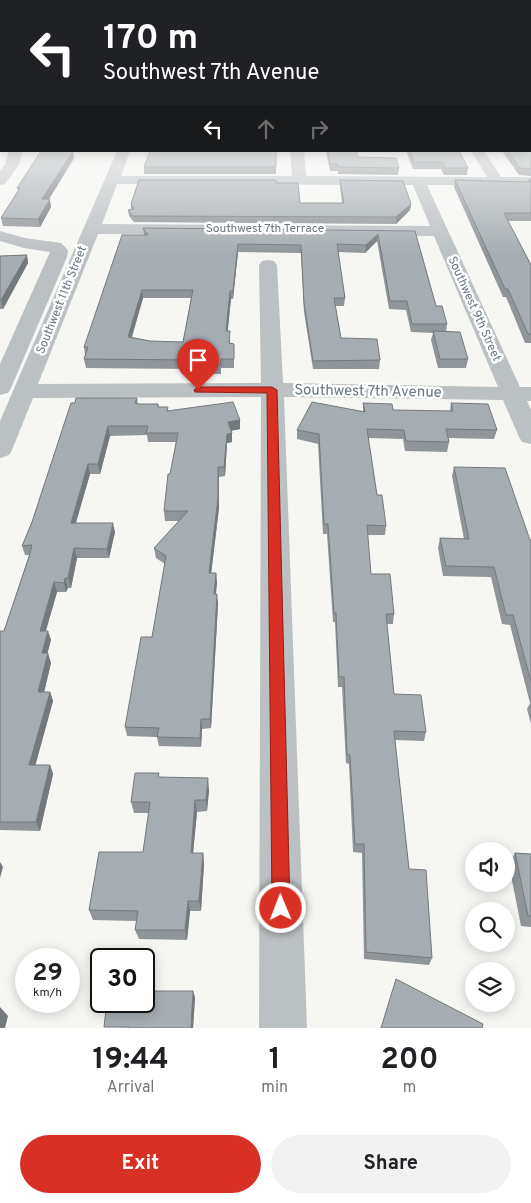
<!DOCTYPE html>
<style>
:root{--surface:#fff;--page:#f2f2f2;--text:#202124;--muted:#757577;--accent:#d93025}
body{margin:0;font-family:Overpass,sans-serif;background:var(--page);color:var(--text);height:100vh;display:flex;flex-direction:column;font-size:19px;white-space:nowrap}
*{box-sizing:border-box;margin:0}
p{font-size:16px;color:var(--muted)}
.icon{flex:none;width:28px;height:28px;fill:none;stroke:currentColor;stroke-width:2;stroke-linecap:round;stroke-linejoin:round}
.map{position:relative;height:1028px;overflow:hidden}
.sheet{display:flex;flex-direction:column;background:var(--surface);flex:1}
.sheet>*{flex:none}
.banner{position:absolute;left:0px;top:0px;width:531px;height:152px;box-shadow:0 2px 12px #0003;background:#202124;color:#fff;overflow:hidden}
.tools{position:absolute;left:465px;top:842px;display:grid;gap:10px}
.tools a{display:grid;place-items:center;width:50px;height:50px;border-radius:50%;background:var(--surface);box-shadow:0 2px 12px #0003;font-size:25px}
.speed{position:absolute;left:15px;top:948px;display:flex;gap:10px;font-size:25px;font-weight:700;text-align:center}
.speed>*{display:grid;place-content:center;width:65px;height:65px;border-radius:50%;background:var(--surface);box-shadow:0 2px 12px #0003;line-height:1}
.speed small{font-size:12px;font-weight:400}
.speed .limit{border:2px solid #111;border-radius:8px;background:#fff;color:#111}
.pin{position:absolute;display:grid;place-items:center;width:42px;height:42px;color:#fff;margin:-51px -21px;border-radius:50% 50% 50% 0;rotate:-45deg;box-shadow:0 0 5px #0007}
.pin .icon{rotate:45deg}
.me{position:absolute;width:55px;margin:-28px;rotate:359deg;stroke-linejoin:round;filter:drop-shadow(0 0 4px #0008)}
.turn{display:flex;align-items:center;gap:18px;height:105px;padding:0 20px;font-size:22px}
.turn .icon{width:65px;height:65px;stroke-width:2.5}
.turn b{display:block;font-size:35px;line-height:42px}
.lanes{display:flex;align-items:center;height:48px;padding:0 20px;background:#0003;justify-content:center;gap:25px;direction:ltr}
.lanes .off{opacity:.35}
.eta{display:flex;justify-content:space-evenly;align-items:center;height:85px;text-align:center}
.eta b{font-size:30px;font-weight:700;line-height:35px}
.button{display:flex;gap:10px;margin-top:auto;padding:10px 20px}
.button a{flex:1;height:58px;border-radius:30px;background:var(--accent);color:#fff;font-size:20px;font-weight:700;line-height:58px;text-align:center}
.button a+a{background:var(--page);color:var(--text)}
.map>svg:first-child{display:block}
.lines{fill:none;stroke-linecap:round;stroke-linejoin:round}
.minor{fill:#bbc0c3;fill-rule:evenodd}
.wall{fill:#8f9599;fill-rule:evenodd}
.shaded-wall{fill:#74797d}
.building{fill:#a6adb2;stroke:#74797d;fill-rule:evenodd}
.route{fill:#d93025;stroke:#8d1f18}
.labels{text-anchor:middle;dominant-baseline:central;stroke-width:5;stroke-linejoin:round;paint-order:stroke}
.far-street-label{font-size:12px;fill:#687781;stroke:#fff}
.street-label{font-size:15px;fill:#687781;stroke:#fff}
</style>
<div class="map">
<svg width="531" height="1028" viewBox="0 0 531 1028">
<rect width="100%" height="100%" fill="#f6f6f3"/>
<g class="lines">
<g class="minor">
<path d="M0 129 1 130V138L0 137Z"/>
<path d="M9 151H23L19 165 5 184 0 185V171L5 164Z"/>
<path d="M117 151H130L121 176H292L290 151H304L306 176 487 177 471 151H484L501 177H531V185H427L520 387H531V401H527L531 410V444L522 442 519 437 503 400 284 397 307 1028H259L261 397 33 398 12 450 9 455 0 458V421ZM117 184 413 185 430 226 102 224ZM98 234 434 236 498 387 283 383 277 265 274 261 268 260 262 261 259 265 261 383 38 384Z"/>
<path d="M0 231 25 238 61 243 68 250 67 257 11 388 8 393 0 395V364L50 252 24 248 0 241Z"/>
</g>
</g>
<g class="wall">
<path d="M531 150V176L519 175 502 151H530Z"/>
<path d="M73 151 74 158 49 199 51 207 40 227 3 226 1 218 18 191 17 188Z"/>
<path d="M276 151V174H144V167Z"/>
<path d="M326 151H356L358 157 399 168 398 175 338 174V171H330Z"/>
<path d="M406 151H459L468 168 467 175H444L441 169H413Z"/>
<path d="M531 179V221H508L531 265V343H525L506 297H503L454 187 455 180 528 182 529 180Z"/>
<path d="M340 180 411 204 410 210 396 224 134 222 129 216 128 210 131 209V204L276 183 300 203H342L340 187Z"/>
<path d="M143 228 415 231 436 306 447 324 446 332 468 359 466 368H438L431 340 433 333 411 332 406 310 389 309 377 241 365 253 338 252 345 298 344 306H335L341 338 380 360 379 369H313L304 312 301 253 238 252 233 299H231L227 331 230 340V343L234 344V368H221V374H193V369L86 368 84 359 85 355 84 347 144 235ZM143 298H191L183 342 150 341 132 337Z"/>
<path d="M27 255 28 263 3 309H0V256Z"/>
<path d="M137 398 138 404H158L159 407 168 411 240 420V429L231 431 232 442 227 443 225 476 219 477V508L211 573H216L217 583 216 594 218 604 211 728 202 729 201 747 159 746 157 737 127 736 125 727 152 637 165 564 156 558 154 548 179 521H165L164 511 176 442H148L147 435 110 436 100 474H90L76 523 115 532 109 558H77L71 588H68L66 592H57L46 631 51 640 47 653 51 663 44 692H50L53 701 35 765H50L53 774 40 831 0 830V631H4L29 555H25L22 546 32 522 71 403Z"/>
<path d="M363 403 393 410 450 411 451 403 497 430 494 439 448 438 449 442 447 452 405 451 403 439 368 438 377 495 386 526 385 535H367L371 574 394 614 393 624H387L394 694 426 732 424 741 395 740 409 869 432 958 429 965 364 959 362 853 353 852 349 764 346 763 342 687H338L335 622H333L327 534H323L318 444 297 439V430L363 412Z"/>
<path d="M454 467 530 540H531V724L527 709 530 703 510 625 502 624 491 577 443 576 438 548 440 538 464 539 452 476Z"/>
<path d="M160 777 209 790 207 811 197 812 193 853H203L204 864 201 911H190L187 940 139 939 135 930 137 921 93 920 89 910 143 852 149 813H134L131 802Z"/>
<path d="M515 853 531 854V927L521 926 509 865Z"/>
<path d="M195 997 193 1028 104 1027Z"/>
</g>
<g class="shaded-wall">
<path d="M73 151 74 158 44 207 42 199Z"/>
<path d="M50 199 51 207 40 227 38 219Z"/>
<path d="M411 204 410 210 396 224V217Z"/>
<path d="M378 234 377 241 365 253 366 245Z"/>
<path d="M238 244V252L233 299V291Z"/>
<path d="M27 255 28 263 3 309 1 300Z"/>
<path d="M142 290 143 298 129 346 128 337Z"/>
<path d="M230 291 231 299 227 339 226 331Z"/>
<path d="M240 420V429L228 431V422Z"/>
<path d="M108 426 110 436 100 474 98 464Z"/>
<path d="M232 433V442L227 443 225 476 224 467 227 434Z"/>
<path d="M88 464 90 474 73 532 71 523Z"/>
<path d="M218 467 219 508 210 583 209 573Z"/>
<path d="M113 523 115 532 109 558 107 549Z"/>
<path d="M74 548 77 558 71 588 68 578Z"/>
<path d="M216 573 217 583 214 604V594Z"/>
<path d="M65 578 68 588 66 592 64 583Z"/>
<path d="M54 582 57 592 43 640 40 631Z"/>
<path d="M217 594 218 604 211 728 210 719Z"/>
<path d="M48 631 51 640 45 663 42 653Z"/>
<path d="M48 653 51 663 42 701 38 692Z"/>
<path d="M50 692 53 701 33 774 29 765Z"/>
<path d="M201 719 202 729 201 747 200 738Z"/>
<path d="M50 765 53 774 40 831 36 822Z"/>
<path d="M208 778 209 790 207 811 206 800Z"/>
<path d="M195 800 197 812 192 864 191 853Z"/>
<path d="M203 853 204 864 201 911 199 901Z"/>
<path d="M0 862 3 867 0 878Z"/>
<path d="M188 901 190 911 187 940 185 930Z"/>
<path d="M193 991 195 997 193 1028H191Z"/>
<path d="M0 1007 8 1016 5 1028H0Z"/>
</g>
<g class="building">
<path d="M0 111H1V128V122H0Z"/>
<path d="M530 148 531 150V169L520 168 508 151H530Z"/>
<path d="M41 151H73L42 199H50L38 219 1 218 20 188H17Z"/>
<path d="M150 151H276V167H144Z"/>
<path d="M328 151H356L358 157 396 158 399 168 338 167V164H330Z"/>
<path d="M410 151H459L468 168H445L443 162H414Z"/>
<path d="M531 179V213H504L531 265V334H528L508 289H505L455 180 530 182 529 180Z"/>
<path d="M139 180H276V183H298L300 203H344L340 180 403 181 411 204 396 217 133 216 128 210 134 209 131 204Z"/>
<path d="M143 228 415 231 436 306H442L447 324H412L407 301H390L378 234 366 245 337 244 345 298H334L341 338 377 339 380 360 313 361 304 303 301 245 238 244 233 291H230L226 331H230L229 343 234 344V359H221L220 365H193V360L84 359 88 347H84L122 235H148ZM142 290H193L183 342 150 341 128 337Z"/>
<path d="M27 255 1 300H0V256Z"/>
<path d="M433 331 460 332 468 359H440Z"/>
<path d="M76 398H137L135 403 138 404H158V407H168L167 411 233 402 240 420 228 422 232 433 227 434 224 467H218V498L209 573H216L214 594H217L210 719H201L200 738 157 737 159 728 125 727 141 637H152L166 556 154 548 188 511H164L168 474H170L178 433H146L148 426H108L98 464H88L71 523H113L107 549 74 548 68 578H65L64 583 54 582 40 631H48L42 653H48L38 692H50L29 765H50L36 822H0V631H4L29 557 32 545 22 546 32 522 71 403H75Z"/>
<path d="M312 402 365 412 363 403 392 404 393 410 453 411 451 403 488 404 497 430 446 429 449 442 406 441 404 430 367 429 377 495H382L386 526 367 525 371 574H390L394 614H386L394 694 421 695 426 732 394 731 409 869 426 870 432 958 366 952 364 844H355L350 755 347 754 344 677H339L336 613H334L328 524H324L319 434 297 430Z"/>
<path d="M454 467 505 468 530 540H531V682L513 615H506L494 567 446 566 440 538 469 539Z"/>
<path d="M135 773H159L158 777 208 778 206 800H195L191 853H203L199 901H188L185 930H135L138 911 89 910 99 852H143L150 802H131Z"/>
<path d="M515 853 531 854V916H528Z"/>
<path d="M396 979 483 1024 482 1028H381Z"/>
<path d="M144 991H193L191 1028H129V1027H104L107 1001H144Z"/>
</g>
<linearGradient id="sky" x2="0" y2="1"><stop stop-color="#94b9da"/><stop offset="0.44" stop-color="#fbfbfa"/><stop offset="1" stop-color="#fbfbfa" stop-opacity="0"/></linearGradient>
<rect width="531" height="255" fill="url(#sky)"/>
<path class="route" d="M198 387H272L277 390 290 908 288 915 281 917 275 915 272 908 267 393 195 392 194 390Z"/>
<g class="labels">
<g class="far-street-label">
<text x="265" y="229">Southwest 7th Terrace</text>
<text transform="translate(62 300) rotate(-68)">Southwest 11th Street</text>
<text transform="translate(474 309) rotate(66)">Southwest 9th Street</text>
</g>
<g class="street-label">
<text transform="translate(368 392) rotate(1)">Southwest 7th Avenue</text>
</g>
</g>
</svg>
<div class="tools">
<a><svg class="icon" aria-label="sound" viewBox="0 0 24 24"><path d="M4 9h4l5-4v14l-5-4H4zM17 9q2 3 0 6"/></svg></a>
<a><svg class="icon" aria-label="search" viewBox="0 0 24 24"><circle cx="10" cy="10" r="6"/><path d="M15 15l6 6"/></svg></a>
<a><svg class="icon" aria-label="layers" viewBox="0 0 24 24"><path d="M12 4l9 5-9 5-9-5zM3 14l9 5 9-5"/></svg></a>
</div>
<div class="speed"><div>29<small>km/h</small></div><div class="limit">30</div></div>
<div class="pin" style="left:198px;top:390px;background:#d93025"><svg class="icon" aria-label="arrive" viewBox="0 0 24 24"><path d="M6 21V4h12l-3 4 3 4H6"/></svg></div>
<svg class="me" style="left:281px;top:908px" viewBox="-20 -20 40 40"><circle r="17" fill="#d93025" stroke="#fff" stroke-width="3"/><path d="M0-11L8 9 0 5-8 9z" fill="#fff"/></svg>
<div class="banner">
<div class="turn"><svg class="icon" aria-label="left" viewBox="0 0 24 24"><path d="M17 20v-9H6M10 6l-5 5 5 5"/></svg><div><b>170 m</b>Southwest 7th Avenue</div></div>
<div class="lanes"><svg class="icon" aria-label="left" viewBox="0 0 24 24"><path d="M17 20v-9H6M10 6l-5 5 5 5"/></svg><svg class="icon off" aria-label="ahead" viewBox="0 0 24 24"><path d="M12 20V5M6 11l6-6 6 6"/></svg><svg class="icon off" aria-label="right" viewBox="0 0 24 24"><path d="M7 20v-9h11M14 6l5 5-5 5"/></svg></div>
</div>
</div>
<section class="sheet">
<div class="eta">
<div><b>19:44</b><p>Arrival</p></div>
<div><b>1</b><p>min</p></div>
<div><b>200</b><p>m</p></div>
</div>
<div class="button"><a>Exit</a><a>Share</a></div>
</section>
